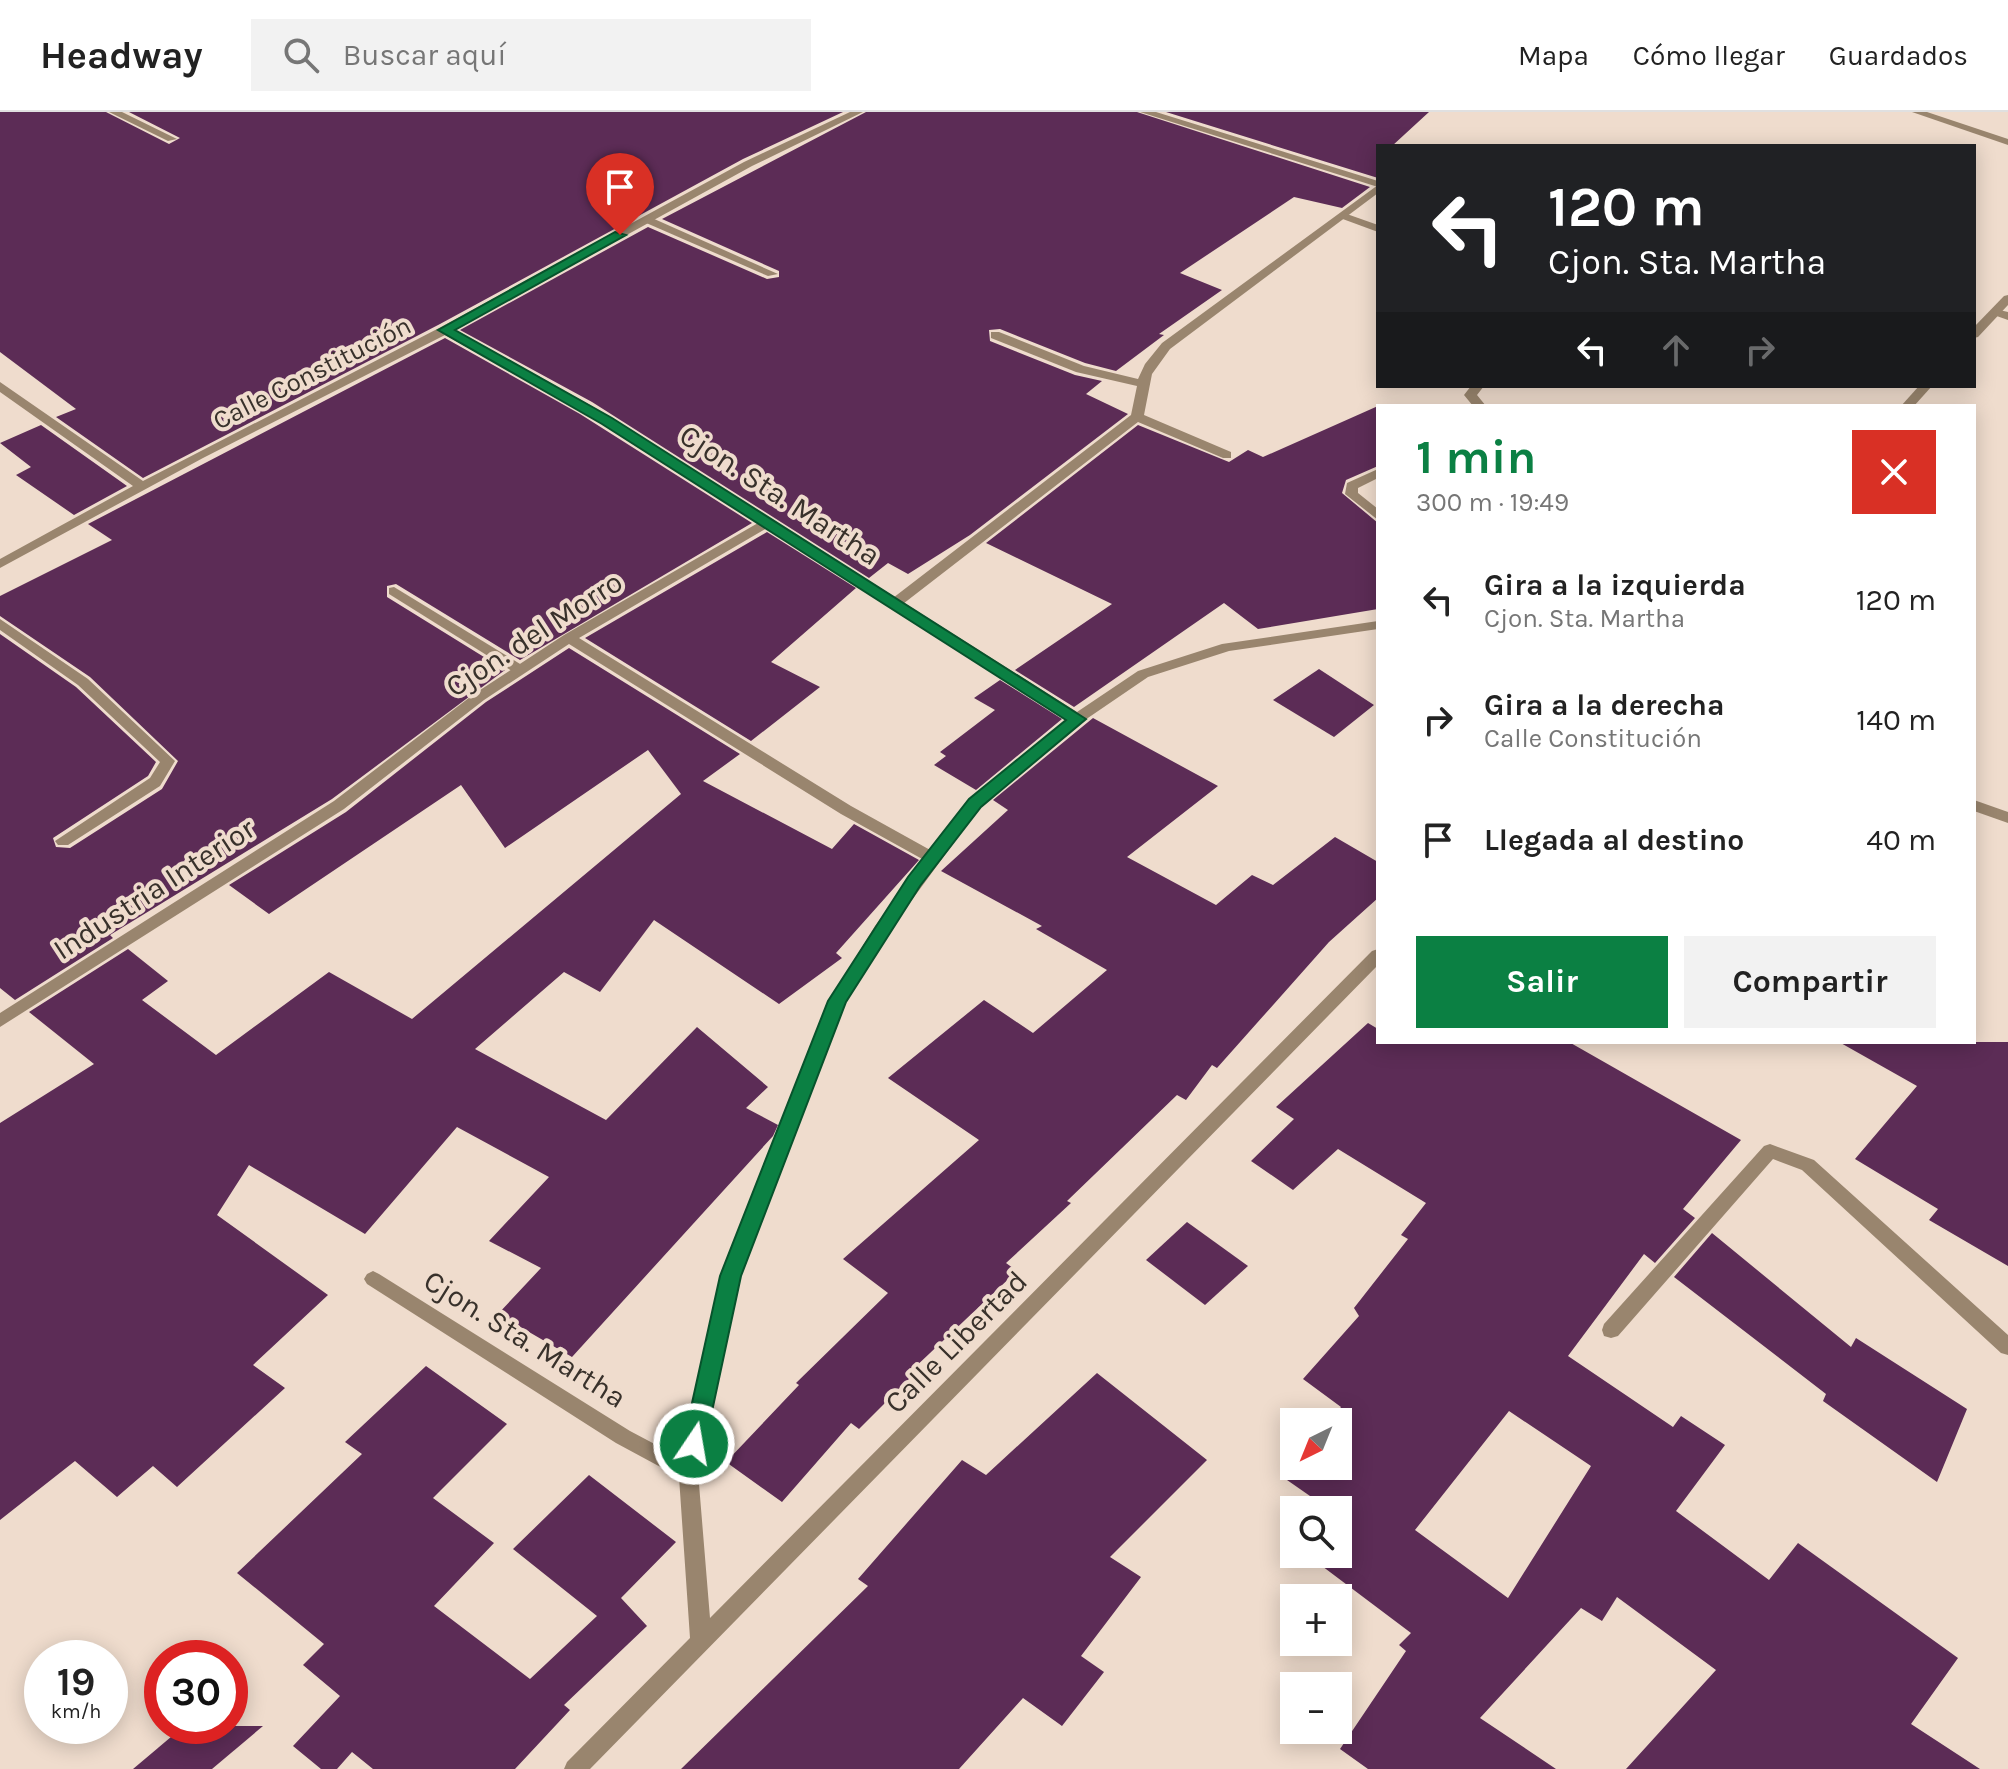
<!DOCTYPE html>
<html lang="es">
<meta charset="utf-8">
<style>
:root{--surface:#fff;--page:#f2f2f2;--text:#222;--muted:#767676;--line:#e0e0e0;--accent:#0b8043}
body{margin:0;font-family:Karla,sans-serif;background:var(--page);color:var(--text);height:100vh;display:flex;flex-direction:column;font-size:30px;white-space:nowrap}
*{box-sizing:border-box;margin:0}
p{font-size:26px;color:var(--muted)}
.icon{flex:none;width:44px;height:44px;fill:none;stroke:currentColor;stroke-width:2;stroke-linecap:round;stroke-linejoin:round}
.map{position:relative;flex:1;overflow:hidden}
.panel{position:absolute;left:1376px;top:292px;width:600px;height:640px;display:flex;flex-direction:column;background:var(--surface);border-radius:0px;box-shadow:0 4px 20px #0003}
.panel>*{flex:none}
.guide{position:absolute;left:1376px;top:32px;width:600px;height:244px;border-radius:0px;box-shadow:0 4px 20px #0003;background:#202124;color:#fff;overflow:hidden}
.needle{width:52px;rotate:223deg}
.buttons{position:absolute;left:1280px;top:1296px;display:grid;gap:16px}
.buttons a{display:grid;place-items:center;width:72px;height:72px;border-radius:0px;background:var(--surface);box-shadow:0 4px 20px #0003;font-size:40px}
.speed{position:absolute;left:24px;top:1528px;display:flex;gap:16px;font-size:40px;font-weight:700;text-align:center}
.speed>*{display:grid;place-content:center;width:104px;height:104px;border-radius:50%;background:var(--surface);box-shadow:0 4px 20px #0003;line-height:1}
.speed small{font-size:20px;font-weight:400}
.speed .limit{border:12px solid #d22;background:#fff;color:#111}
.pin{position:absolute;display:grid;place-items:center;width:68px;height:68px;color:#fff;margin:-82px -34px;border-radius:50% 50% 50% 0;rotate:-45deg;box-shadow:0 0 8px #0007}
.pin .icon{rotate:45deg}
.me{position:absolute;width:88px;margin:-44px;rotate:12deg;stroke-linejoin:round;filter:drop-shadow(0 0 6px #0008)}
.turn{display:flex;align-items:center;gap:28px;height:168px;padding:0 40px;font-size:36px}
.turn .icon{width:104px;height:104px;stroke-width:2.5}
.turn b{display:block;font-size:56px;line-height:68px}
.lanes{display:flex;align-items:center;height:76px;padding:0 40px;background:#0003;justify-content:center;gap:40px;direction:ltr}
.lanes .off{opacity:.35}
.round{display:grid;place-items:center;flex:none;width:84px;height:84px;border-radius:0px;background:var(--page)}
.summary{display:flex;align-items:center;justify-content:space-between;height:136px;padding:0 40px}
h1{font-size:48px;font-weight:700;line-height:60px;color:var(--accent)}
.button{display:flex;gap:16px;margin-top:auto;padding:16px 40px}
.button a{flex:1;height:92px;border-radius:0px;background:var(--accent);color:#fff;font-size:32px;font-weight:700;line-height:92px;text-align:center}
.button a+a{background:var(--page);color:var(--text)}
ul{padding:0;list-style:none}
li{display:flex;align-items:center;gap:24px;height:120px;padding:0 40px}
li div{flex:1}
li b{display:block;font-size:30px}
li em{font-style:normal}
header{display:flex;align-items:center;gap:48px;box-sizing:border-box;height:112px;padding:0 40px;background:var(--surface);border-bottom:2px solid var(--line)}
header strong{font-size:38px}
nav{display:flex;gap:44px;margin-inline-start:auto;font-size:28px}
.search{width:560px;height:72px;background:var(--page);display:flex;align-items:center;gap:20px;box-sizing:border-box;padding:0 28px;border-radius:0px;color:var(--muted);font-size:30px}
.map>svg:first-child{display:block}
.building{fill:#5c2c56;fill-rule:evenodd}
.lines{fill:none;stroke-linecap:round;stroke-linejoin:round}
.lane{fill:#99856e;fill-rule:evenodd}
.street{fill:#99856e;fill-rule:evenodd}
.route{fill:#0b8043;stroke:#07532c;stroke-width:2}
.labels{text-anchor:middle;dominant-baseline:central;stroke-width:8;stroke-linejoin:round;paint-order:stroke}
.far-street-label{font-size:26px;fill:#38312b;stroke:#efdccd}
.street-label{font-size:30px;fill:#38312b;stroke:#efdccd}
</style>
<header>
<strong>Headway</strong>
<div class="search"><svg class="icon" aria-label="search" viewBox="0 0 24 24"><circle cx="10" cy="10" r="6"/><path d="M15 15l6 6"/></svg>Buscar aquí</div>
<nav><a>Mapa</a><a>Cómo llegar</a><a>Guardados</a></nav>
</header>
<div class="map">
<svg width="2008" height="1657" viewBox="0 0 2008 1657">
<rect width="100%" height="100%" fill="#efdccd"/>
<g class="building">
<path d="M0 0H106L169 32 180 26 129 0H843L743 47 440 212 143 366 56 305 76 297 0 240Z"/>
<path d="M866 0H1137L1370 75 1342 96 1294 85 1180 161 1222 178 1159 222 1164 223 1116 259 1085 251 1000 217 989 218 990 229 1075 263 1102 269 1086 282 1128 302 970 423 908 462 888 451 869 466 592 290 460 218 648 115 767 167 779 165V159L662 107Z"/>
<path d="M1166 0H1429L1392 34H1378V66Z"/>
<path d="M445 226 580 302 752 411 520 548 396 472 387 474V485L505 558 332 687 110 823 113 826 15 888 0 876V522L76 575 156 650 148 664 53 726 56 735 70 736 162 677 178 649 90 565 0 504V484L112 428 88 412Z"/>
<path d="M1378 294V354L1346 368 1342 381 1378 411V497L1258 517 1224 491 1074 595 1015 558 1112 492 986 431 1138 313 1229 350 1248 338 1263 345Z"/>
<path d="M41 313 127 374 74 403 16 363 31 355 0 331Z"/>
<path d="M767 420 856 476 771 550 820 575 751 629 585 526Z"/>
<path d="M569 536 740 642 703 669 832 737 854 712 919 748 836 841 842 846 779 892 654 808 600 880 564 860 475 937 606 1008 697 915 768 975 746 996 778 1013 773 1024 572 1245 498 1202 541 1156 489 1129 549 1065 457 1015 365 1122 249 1053 217 1103 328 1183 253 1253 285 1276 177 1375 153 1354 117 1385 75 1349 0 1408V1011L94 952 29 900 128 837 168 869 142 888 216 943 329 860 412 907 681 682 648 638 505 736 461 673 269 802 229 773 346 700 486 590Z"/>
<path d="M1319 557 1374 593 1334 625 1273 588Z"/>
<path d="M1000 568 1062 607 976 678 934 653 946 644 940 640 995 598 974 586Z"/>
<path d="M1093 606 1218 674 1127 745 1216 793 1252 763 1273 773 1335 725 1378 750V786L1329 830 1217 956 1212 953 1186 988 1177 983 1067 1089 1071 1091 1006 1151 1017 1159 912 1258 915 1261 859 1317 851 1311 782 1390 726 1350 799 1273 796 1271 888 1181 843 1147 979 1028 888 966 984 888 1033 921 1107 858 1036 817 1042 814 941 759 1008 698 993 688Z"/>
<path d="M1368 911 1378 917V930H1569L1741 1028 1683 1097 1695 1106 1655 1151 1644 1142 1568 1244 1673 1315 1681 1304 1725 1333 1676 1399 1769 1468 1798 1431 1958 1546 1911 1612 1980 1657H1626L1716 1558 1617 1485 1602 1509 1581 1496 1480 1606 1556 1657H1368L1340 1637 1406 1539 1399 1533 1411 1521 1306 1442H1338V1398H1298L1310 1384 1287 1368 1297 1354H1338V1310H1330L1341 1295 1303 1267 1359 1204 1354 1196 1408 1127 1401 1123 1426 1091 1338 1037 1293 1078 1251 1049 1294 1007 1276 995ZM1509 1299 1591 1354 1508 1486 1415 1418Z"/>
<path d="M1839 930H2008V1154L1929 1108 1938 1097 1855 1047 1917 974Z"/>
<path d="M1187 1110 1248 1154 1205 1193 1146 1148Z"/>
<path d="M1712 1121 1851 1235 1856 1226 1967 1297 1937 1370 1823 1289 1826 1282 1674 1165Z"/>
<path d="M426 1254 507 1312 433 1386 494 1431 434 1494 530 1567 597 1504 513 1437 589 1363 676 1430 621 1486 647 1514 564 1593 570 1598 515 1657H373L352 1640 337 1657H321L293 1634 340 1584 303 1553 324 1532 237 1461 362 1342 345 1330Z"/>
<path d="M1097 1261 1207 1348 1110 1445 1141 1465 1081 1544 1104 1560 1062 1614 1023 1586 959 1657H681L868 1474 858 1467 962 1348 986 1363Z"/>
<path d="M184 1614H263L212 1657H133Z"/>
</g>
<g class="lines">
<g class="lane">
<path d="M109 0H122L177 27 168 29Z"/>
<path d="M1378 73V81L1170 237 1152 262 1144 303 1231 340V346H1223L1138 310 899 495H889L887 492 889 489 1131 303 1137 274 1076 260 991 226V220H999L1084 254 1138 267 1145 252 1162 231Z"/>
<path d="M644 106H652L778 162 768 164 644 110Z"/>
<path d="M1995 197 2008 200V208L1991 202V198Z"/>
<path d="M394 475 525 555 527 558 520 562 515 561 389 482V476Z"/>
</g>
<g class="street">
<path d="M850 0H863L752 54 454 218 590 293 1077 600 1138 559 1222 532 1378 509V517L1229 539 1148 565 1082 610 980 695 887 822 845 890 740 1164 698 1360 710 1506 1372 839 1378 837V853L590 1657H564L567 1650 690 1526 679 1365 616 1331 367 1172 364 1167 367 1162 373 1159 379 1162 630 1319 681 1346 722 1164 829 889 875 814 924 748 841 702 569 532 484 588 344 697 0 915V901L334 689 474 582 564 523 758 411 582 299 445 223 203 346 0 456V447L133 374 0 280V270L143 369 441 215 744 50ZM767 416 1067 607 970 687 932 739 851 694 579 526Z"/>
<path d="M1140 0H1156L1378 69V75Z"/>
<path d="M1912 0H1927L2008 27V33Z"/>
<path d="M1344 101 1378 113V120L1340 106 1339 104Z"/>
<path d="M2008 183V193L1978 225 1974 226V215L2004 184Z"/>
<path d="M1471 274H1484L1477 283 1486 294H1473L1464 283Z"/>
<path d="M1919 274H1932L1914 294H1901Z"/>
<path d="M1378 357V366L1358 376V381L1378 397V408L1345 382 1347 371Z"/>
<path d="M0 507 88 567 175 649 160 674 68 733H58L55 729 150 666 160 650 78 573 0 518Z"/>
<path d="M1974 688 2008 700V711L1974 699Z"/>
<path d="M1770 1032 1814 1048 2008 1223V1243L2001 1241 1802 1058 1773 1047 1618 1224 1611 1226 1604 1224 1602 1218 1604 1212 1764 1034Z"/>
</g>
</g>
<path class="route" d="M615 120 626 123 455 218 612 306 1086 607 981 695 920 774 846 890 741 1164 705 1332 702 1339 694 1341 686 1339 683 1332 720 1164 828 889 908 765 969 687 1066 608 602 312 438 218Z"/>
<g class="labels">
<g class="far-street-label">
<text transform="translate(312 261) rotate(-27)">Calle Constitución</text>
</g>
<g class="street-label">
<text transform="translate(780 383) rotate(33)">Cjon. Sta. Martha</text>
<text transform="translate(534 522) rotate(-33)">Cjon. del Morro</text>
<text transform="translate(154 777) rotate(-33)">Industria Interior</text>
<text transform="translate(525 1227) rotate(32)">Cjon. Sta. Martha</text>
<text transform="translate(956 1230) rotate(-45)">Calle Libertad</text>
</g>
</g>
</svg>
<div class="buttons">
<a><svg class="needle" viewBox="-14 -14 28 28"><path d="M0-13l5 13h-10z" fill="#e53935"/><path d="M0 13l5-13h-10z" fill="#767676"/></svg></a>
<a><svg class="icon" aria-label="search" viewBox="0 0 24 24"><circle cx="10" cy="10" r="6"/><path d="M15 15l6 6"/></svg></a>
<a>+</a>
<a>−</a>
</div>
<div class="speed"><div>19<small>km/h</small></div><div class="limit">30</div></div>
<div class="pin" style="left:620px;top:123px;background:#d93025"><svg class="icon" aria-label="arrive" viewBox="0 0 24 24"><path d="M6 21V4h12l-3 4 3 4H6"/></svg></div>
<svg class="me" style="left:694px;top:1332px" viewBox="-20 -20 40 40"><circle r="17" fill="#0b8043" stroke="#fff" stroke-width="3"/><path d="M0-11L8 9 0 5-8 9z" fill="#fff"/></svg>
<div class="guide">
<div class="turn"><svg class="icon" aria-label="left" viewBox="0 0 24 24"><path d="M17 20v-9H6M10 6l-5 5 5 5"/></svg><div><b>120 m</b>Cjon. Sta. Martha</div></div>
<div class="lanes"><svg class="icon" aria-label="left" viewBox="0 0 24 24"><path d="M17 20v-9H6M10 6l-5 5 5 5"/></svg><svg class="icon off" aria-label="ahead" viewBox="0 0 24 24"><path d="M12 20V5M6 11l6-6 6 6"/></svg><svg class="icon off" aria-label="right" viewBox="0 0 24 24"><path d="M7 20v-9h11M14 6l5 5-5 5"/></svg></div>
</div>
<section class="panel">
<div class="summary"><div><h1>1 min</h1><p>300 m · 19:49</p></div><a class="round" style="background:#d93025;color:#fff"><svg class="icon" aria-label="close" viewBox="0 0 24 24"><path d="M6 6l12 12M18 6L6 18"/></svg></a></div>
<ul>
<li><svg class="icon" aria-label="left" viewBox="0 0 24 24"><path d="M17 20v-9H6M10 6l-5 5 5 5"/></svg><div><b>Gira a la izquierda</b><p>Cjon. Sta. Martha</p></div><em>120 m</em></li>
<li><svg class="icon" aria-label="right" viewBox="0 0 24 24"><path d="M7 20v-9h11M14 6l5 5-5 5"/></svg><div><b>Gira a la derecha</b><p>Calle Constitución</p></div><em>140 m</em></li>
<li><svg class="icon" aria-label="arrive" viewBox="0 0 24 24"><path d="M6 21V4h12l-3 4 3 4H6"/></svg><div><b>Llegada al destino</b></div><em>40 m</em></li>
</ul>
<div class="button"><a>Salir</a><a>Compartir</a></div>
</section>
</div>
